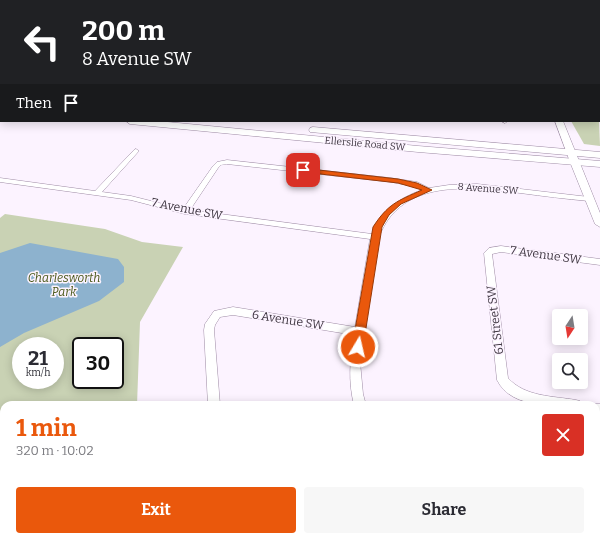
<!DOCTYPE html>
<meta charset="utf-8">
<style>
:root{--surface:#fff;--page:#f7f7f7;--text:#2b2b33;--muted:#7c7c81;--accent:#ea580c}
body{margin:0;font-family:Bitter,serif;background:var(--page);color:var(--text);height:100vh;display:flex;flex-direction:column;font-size:15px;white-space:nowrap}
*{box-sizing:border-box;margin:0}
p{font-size:13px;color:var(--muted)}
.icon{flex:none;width:22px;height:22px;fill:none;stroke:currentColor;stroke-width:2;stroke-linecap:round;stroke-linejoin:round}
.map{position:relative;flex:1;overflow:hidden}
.panel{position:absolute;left:0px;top:401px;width:600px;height:140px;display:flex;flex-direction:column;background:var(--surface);border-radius:12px 12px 0 0;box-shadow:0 2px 10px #0003}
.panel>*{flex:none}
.guide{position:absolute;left:0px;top:0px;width:600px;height:122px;box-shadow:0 2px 10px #0003;background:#202124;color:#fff;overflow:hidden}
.needle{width:26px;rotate:192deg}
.tools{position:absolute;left:552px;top:309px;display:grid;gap:8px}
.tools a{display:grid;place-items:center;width:36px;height:36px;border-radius:4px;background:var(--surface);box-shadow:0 2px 10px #0003;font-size:20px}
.speed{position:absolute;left:12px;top:337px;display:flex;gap:8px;font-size:20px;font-weight:700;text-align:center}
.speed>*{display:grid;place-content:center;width:52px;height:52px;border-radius:50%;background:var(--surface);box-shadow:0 2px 10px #0003;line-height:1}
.speed small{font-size:10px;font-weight:400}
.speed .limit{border:2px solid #111;border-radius:6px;background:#fff;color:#111}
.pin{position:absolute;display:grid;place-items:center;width:34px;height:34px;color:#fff;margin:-17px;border-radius:8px;box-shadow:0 2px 6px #0006}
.me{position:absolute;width:44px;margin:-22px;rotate:9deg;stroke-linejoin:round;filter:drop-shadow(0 0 3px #0008)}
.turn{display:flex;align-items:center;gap:14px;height:84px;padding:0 16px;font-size:18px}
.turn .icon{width:52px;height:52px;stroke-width:2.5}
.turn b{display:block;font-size:28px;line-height:34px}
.then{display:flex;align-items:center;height:38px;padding:0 16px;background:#0003;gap:8px;font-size:15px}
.round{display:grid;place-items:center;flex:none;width:42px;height:42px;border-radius:4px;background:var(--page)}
.head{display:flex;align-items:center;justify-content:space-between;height:68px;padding:0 16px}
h1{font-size:24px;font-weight:700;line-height:30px;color:var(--accent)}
.primary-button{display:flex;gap:8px;margin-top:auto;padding:8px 16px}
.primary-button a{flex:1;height:46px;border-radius:4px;background:var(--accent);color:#fff;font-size:16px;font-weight:700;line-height:46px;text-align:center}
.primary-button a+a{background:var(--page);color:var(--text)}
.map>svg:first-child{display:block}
.green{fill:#c9d2b4;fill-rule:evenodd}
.water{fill:#8db2ce}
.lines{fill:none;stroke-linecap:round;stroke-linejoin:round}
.minor-casing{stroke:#9e8ba5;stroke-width:1}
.tertiary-casing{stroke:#9e8ba5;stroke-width:1}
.secondary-casing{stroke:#9e8ba5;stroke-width:1}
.minor{fill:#fff;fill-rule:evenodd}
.tertiary{fill:#fff;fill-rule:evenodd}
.secondary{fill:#fff;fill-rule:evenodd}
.shaded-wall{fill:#a895af}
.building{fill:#f0d5fa;stroke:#a895af}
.route{fill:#ea580c;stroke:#983908}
.labels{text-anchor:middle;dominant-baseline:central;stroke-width:3;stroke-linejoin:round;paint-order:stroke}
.far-street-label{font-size:10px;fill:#403843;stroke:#fcf3ff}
.street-label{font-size:12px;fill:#403843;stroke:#fcf3ff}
.park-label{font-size:12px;font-style:italic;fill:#4b591a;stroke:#fcf3ff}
</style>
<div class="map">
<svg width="600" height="541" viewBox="0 0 600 541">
<rect width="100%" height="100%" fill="#fcf3ff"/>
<g class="green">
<path d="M599 120 600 146 584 144 571 121Z"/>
<path d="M5 214 105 229 142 242 183 247 140 322 137 405H4V537H214L213 541H0V218ZM21 346H55V380H21ZM81 346H115V380H81Z"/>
</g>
<path class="water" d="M30 243 118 259 124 267V282L99 301 24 333 0 347V253Z"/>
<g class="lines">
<defs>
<g id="minor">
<path d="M154 0H195L197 1H152Z"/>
<path d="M202 0H206L201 1Z"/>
<path d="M426 0H431L425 1Z"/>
<rect x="511" y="0" width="4" height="1"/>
<path d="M560 0H564L565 1H561Z"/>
<path d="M501 121H508L505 123Z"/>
<path d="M136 149 139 151 138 152 102 192 131 196 183 209 213 166 217 162 227 160 391 178 417 182 429 188 449 185 477 184 589 197 593 199 589 201C566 199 543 196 520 193 470 187 401 178 379 237L360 362 363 394 366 405H354C348 381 350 359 354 335L233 315 220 317 215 325 214 330 220 405H208L204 330 205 324 214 311 233 307 355 327 370 239 185 214 131 200 0 182V178L95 191 134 150ZM227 164 391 182 412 186 422 190C399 198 381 211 372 234L190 210 218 168 221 165Z"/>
<path d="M501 246 600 259V265L501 252 492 254 508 378C525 397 553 396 576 400L580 401 582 405C555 405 512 410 497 380L484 253 489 248Z"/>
<path d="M596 404H600V414H596V405H592Z"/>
<path d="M467 537H487L488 541H468Z"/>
</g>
<g id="tertiary">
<path d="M19 0H29L30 1H20Z"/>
<path d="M392 0H403L404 1H393Z"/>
<rect x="599" y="19" width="1" height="2"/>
<path d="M0 79H1L0 84Z"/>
<path d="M555 121H563L600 213V227L595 224 570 162Z"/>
</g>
<g id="secondary">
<rect x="0" y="97" width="1" height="4"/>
<path d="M126 121H157L418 146 600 161V167L418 152 130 124Z"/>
<path d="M313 127 600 152V158L310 132 309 130 310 128Z"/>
</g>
</defs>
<use href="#minor" class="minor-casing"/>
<use href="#tertiary" class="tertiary-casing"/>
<use href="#secondary" class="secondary-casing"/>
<use href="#minor" class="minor"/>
<use href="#tertiary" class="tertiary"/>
<use href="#secondary" class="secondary"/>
</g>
<path class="shaded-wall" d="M1 61V72L0 73V62Z"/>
<path class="building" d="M0 42H1V61L0 62Z"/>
<path class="route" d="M301 168 398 179 417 183 432 190 401 204 389 215 382 227 363 347 361 350 358 352 354 350 352 347 373 227C388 204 397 201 422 190L398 183 303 172 300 170Z"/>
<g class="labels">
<g class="far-street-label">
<text transform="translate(365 144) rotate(5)">Ellerslie Road SW</text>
<text transform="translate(488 189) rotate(4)">8 Avenue SW</text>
</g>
<g class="street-label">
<text transform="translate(187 209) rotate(11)">7 Avenue SW</text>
<text transform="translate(546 255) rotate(8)">7 Avenue SW</text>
<text transform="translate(288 320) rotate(9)">6 Avenue SW</text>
<text transform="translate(495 320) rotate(-97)">61 Street SW</text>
</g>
<g class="park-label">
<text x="64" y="278">Charlesworth<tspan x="64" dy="14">Park</tspan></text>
</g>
</g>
</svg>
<div class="tools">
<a><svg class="needle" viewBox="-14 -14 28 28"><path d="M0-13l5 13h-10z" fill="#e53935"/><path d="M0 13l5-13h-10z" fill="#7c7c81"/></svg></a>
<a><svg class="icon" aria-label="search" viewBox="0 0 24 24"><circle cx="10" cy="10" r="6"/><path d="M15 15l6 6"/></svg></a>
</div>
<div class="speed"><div>21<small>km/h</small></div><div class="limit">30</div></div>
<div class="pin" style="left:303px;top:170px;background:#d93025"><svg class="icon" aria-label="arrive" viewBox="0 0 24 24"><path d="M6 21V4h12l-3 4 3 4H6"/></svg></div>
<svg class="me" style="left:358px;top:347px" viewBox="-20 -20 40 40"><circle r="17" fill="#ea580c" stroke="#fff" stroke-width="3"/><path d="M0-11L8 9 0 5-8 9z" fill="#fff"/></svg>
<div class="guide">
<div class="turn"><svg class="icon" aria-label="left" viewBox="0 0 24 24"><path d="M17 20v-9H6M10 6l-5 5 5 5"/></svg><div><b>200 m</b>8 Avenue SW</div></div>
<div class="then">Then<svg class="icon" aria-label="arrive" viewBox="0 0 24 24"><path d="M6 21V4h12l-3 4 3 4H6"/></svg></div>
</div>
<section class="panel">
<div class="head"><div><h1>1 min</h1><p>320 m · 10:02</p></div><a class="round" style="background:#d93025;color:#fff"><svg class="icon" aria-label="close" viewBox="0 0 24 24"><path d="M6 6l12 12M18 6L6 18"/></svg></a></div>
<div class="primary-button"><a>Exit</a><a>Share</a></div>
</section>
</div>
